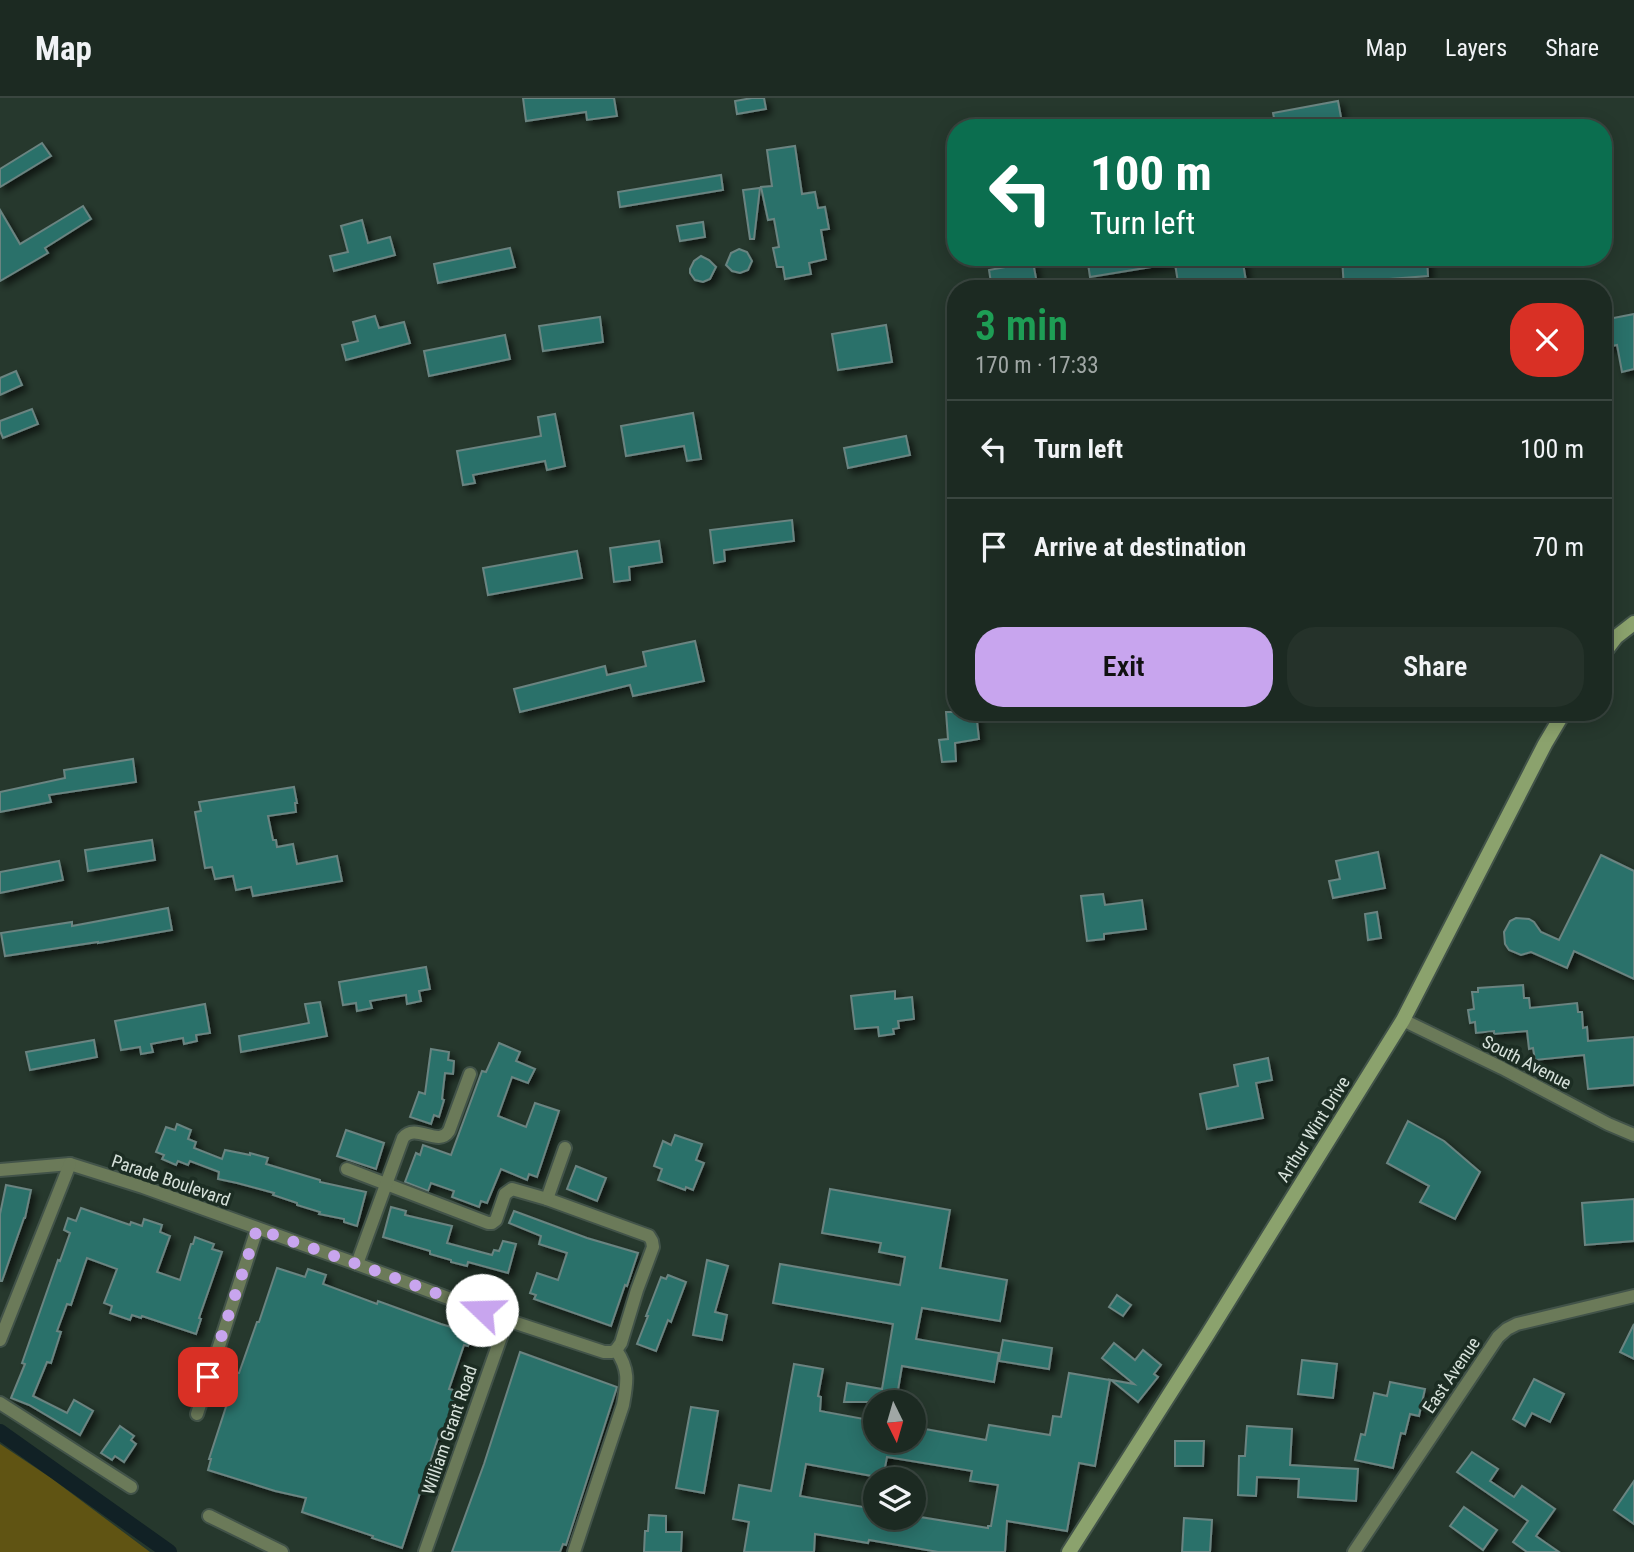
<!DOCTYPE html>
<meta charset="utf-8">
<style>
:root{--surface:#1c2a22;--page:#25322a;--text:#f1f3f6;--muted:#a0a7a5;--line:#3a4640;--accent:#c8a5ee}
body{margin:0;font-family:"Roboto Condensed",sans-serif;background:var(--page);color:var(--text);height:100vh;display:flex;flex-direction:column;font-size:26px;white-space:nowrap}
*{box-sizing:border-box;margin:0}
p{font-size:23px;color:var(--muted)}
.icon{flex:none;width:38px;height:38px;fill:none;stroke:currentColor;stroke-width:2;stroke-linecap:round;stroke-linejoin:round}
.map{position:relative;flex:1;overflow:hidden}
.drawer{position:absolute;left:947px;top:182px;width:665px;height:441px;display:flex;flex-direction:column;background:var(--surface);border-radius:28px;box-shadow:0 4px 18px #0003,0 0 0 2px var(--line)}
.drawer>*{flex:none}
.top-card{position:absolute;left:947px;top:21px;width:665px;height:147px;border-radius:28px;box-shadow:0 4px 18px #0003,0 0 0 2px var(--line);background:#0b6e4f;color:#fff;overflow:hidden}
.needle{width:46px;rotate:175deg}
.tools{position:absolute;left:863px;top:1292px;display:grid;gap:14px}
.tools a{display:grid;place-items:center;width:63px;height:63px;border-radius:50%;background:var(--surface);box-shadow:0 4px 18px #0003,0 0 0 2px var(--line);font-size:35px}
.pin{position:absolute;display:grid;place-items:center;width:60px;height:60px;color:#fff;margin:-30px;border-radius:14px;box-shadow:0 4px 10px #0006}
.me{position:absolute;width:77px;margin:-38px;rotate:291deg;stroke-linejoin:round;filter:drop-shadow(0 0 5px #0008)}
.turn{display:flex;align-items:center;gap:24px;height:147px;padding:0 28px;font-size:32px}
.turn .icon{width:91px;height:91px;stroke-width:2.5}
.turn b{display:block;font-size:49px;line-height:60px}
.round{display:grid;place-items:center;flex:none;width:74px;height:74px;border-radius:28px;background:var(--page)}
.head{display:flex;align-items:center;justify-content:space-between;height:119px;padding:0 28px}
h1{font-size:42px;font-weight:600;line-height:52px;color:#1e9e55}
.cta{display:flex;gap:14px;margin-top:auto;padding:14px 28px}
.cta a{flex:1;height:80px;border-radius:28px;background:var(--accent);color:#111;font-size:28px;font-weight:600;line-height:80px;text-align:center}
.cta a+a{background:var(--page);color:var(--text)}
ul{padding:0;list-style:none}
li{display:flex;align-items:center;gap:21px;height:98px;padding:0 28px;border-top:2px solid var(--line)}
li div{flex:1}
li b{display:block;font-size:26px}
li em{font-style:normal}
header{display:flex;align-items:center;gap:42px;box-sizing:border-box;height:98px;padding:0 35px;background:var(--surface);border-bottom:2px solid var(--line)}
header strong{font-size:33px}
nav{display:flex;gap:38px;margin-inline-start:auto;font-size:24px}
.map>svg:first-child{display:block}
.green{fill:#605413}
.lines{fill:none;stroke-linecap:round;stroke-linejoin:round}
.canal{stroke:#112125;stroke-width:16}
.building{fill:#2b716a;stroke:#6b8481;stroke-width:2;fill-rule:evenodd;filter:url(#shadow)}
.minor-casing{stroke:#425349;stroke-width:16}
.secondary-casing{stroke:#425349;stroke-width:18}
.minor{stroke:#6b7a59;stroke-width:12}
.secondary{stroke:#8ba26d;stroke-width:14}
.route{stroke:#c8a5ee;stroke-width:12;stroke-dasharray:0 21.6}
.labels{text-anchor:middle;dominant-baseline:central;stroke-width:7;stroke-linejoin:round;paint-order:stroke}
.street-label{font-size:18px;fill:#d7e2db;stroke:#1c2d23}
</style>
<header>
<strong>Map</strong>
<nav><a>Map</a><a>Layers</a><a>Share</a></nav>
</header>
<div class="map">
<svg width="1634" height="1454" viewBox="0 0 1634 1454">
<defs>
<filter id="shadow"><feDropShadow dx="4.5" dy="4.5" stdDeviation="3.5" flood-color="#0009"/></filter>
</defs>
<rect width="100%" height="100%" fill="#26382d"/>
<path class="green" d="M0 1346 51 1380 150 1454H0Z"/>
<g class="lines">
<path class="canal" d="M0 1334 169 1454"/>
</g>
<g class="building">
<path d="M523 0H614L617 18 587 22 586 14 526 23Z"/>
<path d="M752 0H764L766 11 737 16 735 3Z"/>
<path d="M1338 3 1343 30H1276L1273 15Z"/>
<path d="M42 45 51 58 0 89V71Z"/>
<path d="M795 48 802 96 815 94 818 110 825 109 829 131 821 132 826 161 809 165 811 176 785 181 783 169H777L773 150 779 149 774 121 768 122 761 89 772 88 767 52Z"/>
<path d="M721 77 723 92 620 109 618 94Z"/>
<path d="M760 90 754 141H750L743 92Z"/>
<path d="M83 108 91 121 45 150 48 155 0 183V112L20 146Z"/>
<path d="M362 122 368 145 390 139 395 157 334 173 330 158 348 154 341 128Z"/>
<path d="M703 124 705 139 680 143 677 128Z"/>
<path d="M510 150 515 169 438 185 434 166Z"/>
<path d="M739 151 747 154 752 163 748 172 740 175 732 173 726 167 731 155Z"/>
<path d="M701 158 709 162 716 169 710 181 703 184 695 182 690 175V171L694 163Z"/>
<path d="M1087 159H1170V166L1090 179Z"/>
<path d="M1174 159H1242L1246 183 1214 188 1215 191H1179Z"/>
<path d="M1342 159H1427L1428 178 1377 182V191H1344Z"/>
<path d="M1033 164 1038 191H992L989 172Z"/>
<path d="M1634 216V271L1622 274 1617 247 1603 250V222Z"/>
<path d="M375 218 379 230 404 224 410 245 346 262 342 247 358 243 353 224Z"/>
<path d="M600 219 603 244 543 253 539 228Z"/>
<path d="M886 227 892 264 838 272 832 236Z"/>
<path d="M505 237 510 261 429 278 424 253Z"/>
<path d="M16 273 22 287 0 297V280Z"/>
<path d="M32 311 38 326 3 340 0 333V323Z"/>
<path d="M693 315 701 361 687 363 684 348 626 358 621 328Z"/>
<path d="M555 316 565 368 547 372 545 363 473 377 475 385 463 387 457 353 541 338 538 319Z"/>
<path d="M906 338 910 357 848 370 844 350Z"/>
<path d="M792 422 794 443 724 452 725 463 714 465 710 432Z"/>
<path d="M659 443 662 464 629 469 630 482 614 484 610 450Z"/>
<path d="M577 453 582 480 488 497 483 470Z"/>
<path d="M695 543 704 583 633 598 630 587 520 614 514 591 605 568 607 577 646 568 643 554Z"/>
<path d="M946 614H976L979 641 955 645 956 663 942 664 939 642 948 641Z"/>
<path d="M133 661 136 684 49 697 51 704 0 714V694L65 680 64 672Z"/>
<path d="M294 689 297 705H295L296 714 268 718 273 742H276L277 749 293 746 297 766 337 758 342 783 253 798 251 789 236 792 233 778 215 781 212 769 205 770 195 714 201 713 199 704Z"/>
<path d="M152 742 155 762 88 773 85 752Z"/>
<path d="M1378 754 1385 790 1333 800 1329 783 1340 781 1336 763Z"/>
<path d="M1601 757 1634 773V881L1574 853 1567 870 1531 854 1521 857 1509 852 1505 846 1504 834 1510 823 1516 820 1529 821 1534 824 1541 834 1559 842Z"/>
<path d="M59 763 63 782 0 795V774Z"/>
<path d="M1103 796 1105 807 1142 802 1146 831 1104 836V841L1087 843 1081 798Z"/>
<path d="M168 810 172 832 98 845V844L5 858 1 835 72 824V828Z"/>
<path d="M1377 814 1381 840 1368 842 1365 816Z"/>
<path d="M426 869 430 891 419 893 421 903 407 906 406 897 370 903 372 910 357 913 356 905 343 907 339 884Z"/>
<path d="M1523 887 1524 900H1529L1530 910 1577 905 1578 914H1582L1583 930 1587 929 1588 943 1634 939V987L1588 991 1584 957 1535 962 1533 950 1529 951 1527 933 1494 936V933L1476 935 1475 924 1470 925 1468 912 1474 911 1472 894H1478V890Z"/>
<path d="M895 893V901L912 899 914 921 898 923 899 930 893 931 894 936 879 938 878 929 855 931 851 898Z"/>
<path d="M320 904 327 938 241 954 239 938 309 925 305 906Z"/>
<path d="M205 906 210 935 196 937 197 943 184 946 183 940 151 946 153 954 141 956 140 949 121 952 115 923Z"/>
<path d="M94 942 97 959 30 972 26 954Z"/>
<path d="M499 945 520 954 516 963 535 971 528 985 512 979 498 1018 526 1029 535 1005 559 1013 537 1079 529 1076 527 1082 501 1071 487 1105 481 1103 479 1109 452 1099 454 1093 431 1085 428 1093 405 1084 416 1055 420 1057 423 1047 451 1057 482 973 486 974Z"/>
<path d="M431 951 449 954 448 962 454 963 453 976 445 975 442 1001 444 1002 439 1019 434 1017 431 1026 410 1019 419 994 425 996Z"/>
<path d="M1268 960 1272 982 1256 985 1263 1020 1207 1031 1200 996 1238 988 1234 967Z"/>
<path d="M1408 1023 1444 1043 1480 1074 1455 1121 1420 1104 1429 1088 1387 1065Z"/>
<path d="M177 1026 191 1032 188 1041 196 1044 194 1050 222 1061 225 1052 250 1057V1055L268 1060 266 1066 320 1082V1084L366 1094 357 1128 344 1124V1121L319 1116 320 1114 297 1107V1105L273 1097 274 1095 237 1085 218 1081 219 1074 190 1063 188 1067 178 1063 176 1067 162 1061 164 1057 156 1054 166 1029 175 1032Z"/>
<path d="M346 1032 384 1045 376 1071 337 1058Z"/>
<path d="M675 1037 702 1046 696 1062 704 1065 693 1092 686 1089 685 1092 658 1082 662 1071 654 1068 663 1043 671 1047Z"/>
<path d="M576 1068 606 1080 597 1103 567 1091Z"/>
<path d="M6 1087 31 1092 25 1120H24L2 1183H0V1116Z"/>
<path d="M830 1091 950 1112 940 1170 1007 1182 1000 1223 922 1210 916 1241 999 1255 994 1284 902 1268 896 1304H844L847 1285 882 1291 893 1226 773 1205 780 1166 900 1187 905 1159 879 1154 881 1145 822 1135Z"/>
<path d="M1634 1101V1143L1585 1147 1582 1105Z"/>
<path d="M391 1109 406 1113 405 1117 452 1128 447 1145 492 1157 494 1152 499 1153 503 1143 516 1146 508 1175 468 1164 467 1168 451 1164V1162L430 1156V1153L383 1139Z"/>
<path d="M81 1110 130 1127 131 1124 142 1128 144 1121 162 1127 160 1134 170 1138 157 1174 180 1182 191 1146H193L195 1139 214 1146 212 1151 222 1154 199 1220 201 1221 196 1236 142 1218 141 1220 132 1217 130 1222 110 1215 112 1208 104 1205 117 1171 87 1160 71 1207 67 1206 57 1233 61 1234 51 1265 47 1264 33 1298 67 1315 74 1302 93 1313 80 1337 29 1307 11 1300 25 1266 22 1265 58 1162 60 1163 70 1135 64 1132 68 1120 76 1123Z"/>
<path d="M514 1113 587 1140 638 1155 627 1188 625 1187 611 1228 534 1201 536 1197 530 1195 537 1175 558 1182 567 1155 539 1146 541 1138 509 1125Z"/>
<path d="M707 1162 728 1168 715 1214 727 1217 722 1242 693 1237Z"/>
<path d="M277 1170 305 1179 308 1171 326 1177 323 1186 377 1206 378 1203 441 1226 461 1232 462 1228 474 1232 468 1248 464 1247 449 1291 457 1293 441 1341 438 1340 402 1450 372 1440 373 1438 302 1414 306 1400 275 1393 208 1372 211 1361H209L237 1275H239L257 1224H259Z"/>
<path d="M668 1177 686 1184 671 1224 668 1222 656 1253 637 1246 648 1218H646L661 1179 666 1181Z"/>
<path d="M1117 1197 1131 1207 1123 1218 1109 1209Z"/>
<path d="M1634 1226V1261L1620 1254Z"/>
<path d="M1003 1242 1052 1250 1049 1271 999 1263Z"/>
<path d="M1114 1245 1135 1262 1143 1252 1161 1267 1154 1276 1158 1279 1138 1304 1111 1282 1134 1286 1102 1260Z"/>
<path d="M520 1254 617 1289 566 1447 563 1446 560 1454H452L484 1366Z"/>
<path d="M1302 1262 1337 1266 1333 1300 1298 1296Z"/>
<path d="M794 1266 823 1271 818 1298 821 1299 820 1313 875 1323V1342H914V1329L986 1342 989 1327 1050 1337 1053 1318 1061 1319 1069 1275 1110 1282 1095 1368 1079 1365 1067 1433 1007 1423 1005 1454H938L869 1442 868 1445 815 1436 814 1454H744L749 1424 733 1421 739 1387 771 1393ZM887 1359 972 1373 970 1383 998 1387 991 1428H988V1430L914 1418V1419H875V1411L800 1398 806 1366 883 1380Z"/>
<path d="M1534 1281 1564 1296 1550 1324 1532 1315 1525 1328 1513 1321Z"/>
<path d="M1390 1284 1425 1291 1419 1318 1410 1316 1405 1336 1401 1335 1393 1370 1355 1362 1361 1336 1365 1337 1374 1295 1387 1298Z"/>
<path d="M691 1309 718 1313 704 1395 676 1390Z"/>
<path d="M120 1328 134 1338 131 1342 136 1346 124 1364 115 1358 112 1362 101 1355Z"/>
<path d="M1247 1328 1292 1331 1290 1367 1358 1371 1356 1403 1298 1399 1299 1381 1257 1379 1256 1398 1238 1397 1239 1358H1245Z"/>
<path d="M1175 1343H1204L1203 1368H1175Z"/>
<path d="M1472 1354 1498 1371 1490 1383 1514 1399 1522 1388 1555 1411 1536 1438 1559 1454H1527L1513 1444 1528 1423 1457 1374Z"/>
<path d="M1634 1383V1426L1614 1412Z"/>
<path d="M1464 1409 1497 1432 1483 1452 1450 1428Z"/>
<path d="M649 1417 666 1418V1434H682L681 1454H644L645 1433H648Z"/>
<path d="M1184 1420 1212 1422 1210 1454H1182Z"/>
</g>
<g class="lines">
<defs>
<g id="minor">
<path d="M1403 922 1502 970 1608 1026 1634 1037"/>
<path d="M347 1071 488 1125H492L496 1122 505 1096 512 1091 547 1101 649 1138 652 1143 653 1149 637 1192 621 1245 616 1252"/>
<path d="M0 1072 70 1066 143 1089 357 1166 507 1222 604 1254H612L616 1252"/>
<path d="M547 1101 565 1050"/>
<path d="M357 1166 403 1040C416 1024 438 1050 449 1033L470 976"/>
<path d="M0 1242 70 1066"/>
<path d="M0 1305 131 1389"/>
<path d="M197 1316 257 1131"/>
<path d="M209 1418 282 1454"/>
<path d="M425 1454 507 1222"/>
<path d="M574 1454 623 1307C627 1285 630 1272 616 1252"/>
<path d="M1354 1454 1498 1239 1507 1231 1517 1226 1634 1198"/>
</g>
<g id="secondary">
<path d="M1603 556 1616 539 1634 525"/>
<path d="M1069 1454 1206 1239 1403 922 1545 646 1564 614"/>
</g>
</defs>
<use href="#minor" class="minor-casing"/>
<use href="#secondary" class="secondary-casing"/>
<use href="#minor" class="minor"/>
<use href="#secondary" class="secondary"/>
</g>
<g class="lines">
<path class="route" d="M208 1279 257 1131 357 1166 482 1212"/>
</g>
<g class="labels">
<g class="street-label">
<text transform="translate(1527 964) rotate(27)">South Avenue</text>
<text transform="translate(1313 1031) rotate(-58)">Arthur Wint Drive</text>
<text transform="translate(171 1082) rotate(19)">Parade Boulevard</text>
<text transform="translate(1451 1277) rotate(-56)">East Avenue</text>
<text transform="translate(449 1332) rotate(-71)">William Grant Road</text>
</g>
</g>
</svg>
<div class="tools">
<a><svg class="needle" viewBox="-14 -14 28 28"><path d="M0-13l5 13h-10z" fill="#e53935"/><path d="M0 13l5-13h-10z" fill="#a0a7a5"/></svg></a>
<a><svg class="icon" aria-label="layers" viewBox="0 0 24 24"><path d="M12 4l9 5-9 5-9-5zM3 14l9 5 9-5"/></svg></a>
</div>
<div class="pin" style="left:208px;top:1279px;background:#d93025"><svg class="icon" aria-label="arrive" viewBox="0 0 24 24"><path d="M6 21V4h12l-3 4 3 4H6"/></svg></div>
<svg class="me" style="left:482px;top:1212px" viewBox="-20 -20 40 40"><circle r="19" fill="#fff"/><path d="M0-13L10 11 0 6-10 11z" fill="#c8a5ee"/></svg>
<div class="top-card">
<div class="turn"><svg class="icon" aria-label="left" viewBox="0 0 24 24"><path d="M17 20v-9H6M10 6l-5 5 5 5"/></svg><div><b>100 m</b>Turn left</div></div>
</div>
<section class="drawer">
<div class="head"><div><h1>3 min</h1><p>170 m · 17:33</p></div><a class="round" style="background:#d93025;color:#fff"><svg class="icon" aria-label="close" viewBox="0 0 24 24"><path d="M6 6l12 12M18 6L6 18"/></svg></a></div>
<ul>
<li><svg class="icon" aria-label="left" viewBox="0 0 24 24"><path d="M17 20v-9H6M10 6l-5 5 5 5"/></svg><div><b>Turn left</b></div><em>100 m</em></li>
<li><svg class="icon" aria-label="arrive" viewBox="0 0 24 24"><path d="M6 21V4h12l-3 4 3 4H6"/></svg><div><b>Arrive at destination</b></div><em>70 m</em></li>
</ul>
<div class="cta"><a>Exit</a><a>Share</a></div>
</section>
</div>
